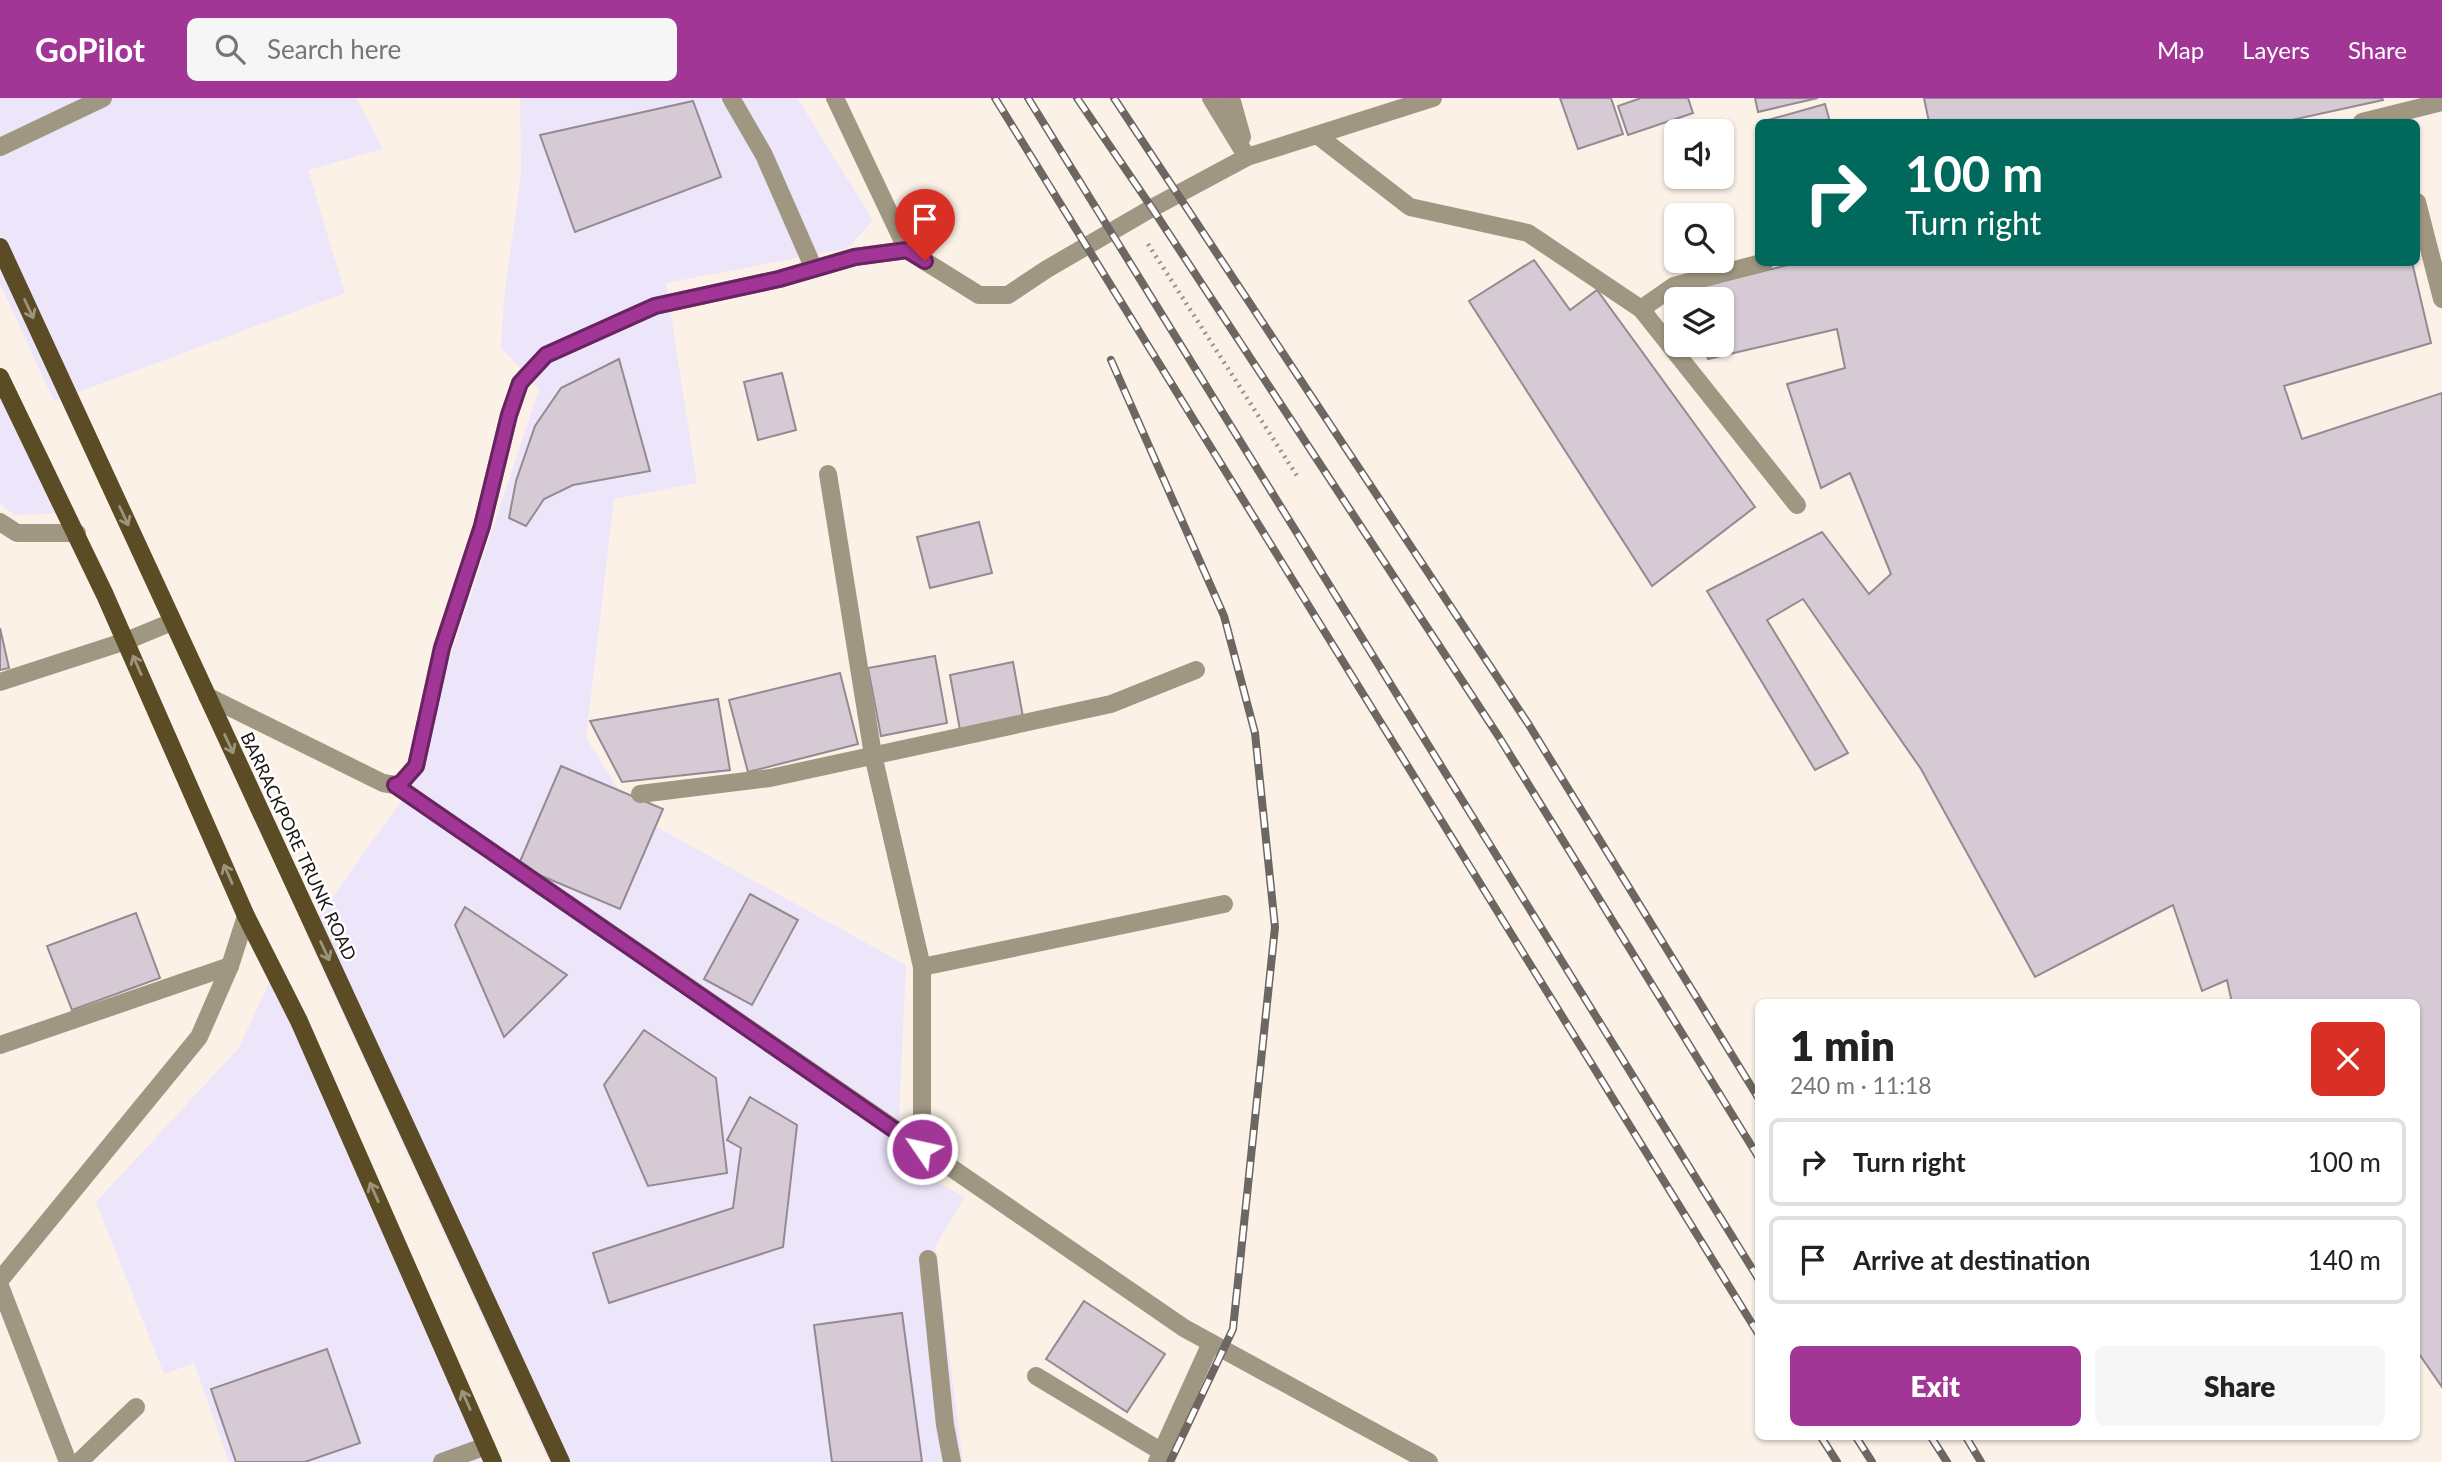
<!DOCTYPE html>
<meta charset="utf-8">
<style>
:root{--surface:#fff;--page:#f6f6f6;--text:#222;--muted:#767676;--line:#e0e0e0;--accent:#a13697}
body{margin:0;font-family:Lato,sans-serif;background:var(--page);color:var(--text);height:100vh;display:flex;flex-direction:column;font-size:26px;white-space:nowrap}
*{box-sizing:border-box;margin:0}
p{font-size:23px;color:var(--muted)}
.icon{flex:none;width:38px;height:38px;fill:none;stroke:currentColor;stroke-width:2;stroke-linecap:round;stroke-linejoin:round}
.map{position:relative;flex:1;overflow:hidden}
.details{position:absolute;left:1755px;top:901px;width:665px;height:441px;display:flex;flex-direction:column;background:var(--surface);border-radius:10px;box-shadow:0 2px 5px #0004}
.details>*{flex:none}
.guide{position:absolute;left:1755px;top:21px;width:665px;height:147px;border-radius:10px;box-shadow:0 2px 5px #0004;background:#00695c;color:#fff;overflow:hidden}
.fabs{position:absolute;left:1664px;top:21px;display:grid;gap:14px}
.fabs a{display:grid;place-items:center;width:70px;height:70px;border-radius:10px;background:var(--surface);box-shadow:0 2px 5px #0004;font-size:35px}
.pin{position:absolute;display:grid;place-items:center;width:60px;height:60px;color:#fff;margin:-72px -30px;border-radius:50% 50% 50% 0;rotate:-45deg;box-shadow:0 0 7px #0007}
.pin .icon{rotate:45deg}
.me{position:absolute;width:77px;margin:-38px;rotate:304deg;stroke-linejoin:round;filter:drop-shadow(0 0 5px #0008)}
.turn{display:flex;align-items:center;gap:24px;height:147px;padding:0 35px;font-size:32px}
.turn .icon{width:91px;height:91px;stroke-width:2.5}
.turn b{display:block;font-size:49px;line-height:60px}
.round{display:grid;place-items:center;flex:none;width:74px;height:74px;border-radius:10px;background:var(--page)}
.overview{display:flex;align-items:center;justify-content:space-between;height:119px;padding:0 35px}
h1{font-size:42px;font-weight:800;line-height:52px}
.cta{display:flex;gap:14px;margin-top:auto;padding:14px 35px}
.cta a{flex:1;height:80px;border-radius:10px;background:var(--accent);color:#fff;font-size:28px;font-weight:800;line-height:80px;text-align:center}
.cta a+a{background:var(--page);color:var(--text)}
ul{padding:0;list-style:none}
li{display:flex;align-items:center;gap:21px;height:88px;margin:0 14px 10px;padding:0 21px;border:4px solid var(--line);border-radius:10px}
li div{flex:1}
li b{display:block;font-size:26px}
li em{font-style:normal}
header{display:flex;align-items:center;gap:42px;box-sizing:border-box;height:98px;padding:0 35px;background:var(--accent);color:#fff}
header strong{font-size:33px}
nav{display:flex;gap:38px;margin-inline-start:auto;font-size:24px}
.search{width:490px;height:63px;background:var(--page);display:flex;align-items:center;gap:18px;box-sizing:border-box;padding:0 24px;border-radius:10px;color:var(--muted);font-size:26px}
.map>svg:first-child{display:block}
.commercial{fill:#ede5fa}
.building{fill:#d6cbd4;stroke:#948a92;stroke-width:2}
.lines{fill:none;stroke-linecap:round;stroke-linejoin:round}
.path{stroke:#9a928b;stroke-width:4.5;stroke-dasharray:2 5;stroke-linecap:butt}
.service{stroke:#a09782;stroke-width:18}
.minor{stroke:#a09782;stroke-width:18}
.tertiary{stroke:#a09782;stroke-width:18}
.primary{stroke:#5c4c25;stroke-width:18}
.rail-casing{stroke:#6d6661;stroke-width:8}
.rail{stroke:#fff;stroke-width:5;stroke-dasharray:16;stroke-linecap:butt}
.oneway{stroke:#9d947c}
.route-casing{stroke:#692362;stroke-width:18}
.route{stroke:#a13697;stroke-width:12}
.labels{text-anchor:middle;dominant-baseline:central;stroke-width:5;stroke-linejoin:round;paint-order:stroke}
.street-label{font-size:18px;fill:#1a1613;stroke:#fff}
</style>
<header>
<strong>GoPilot</strong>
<div class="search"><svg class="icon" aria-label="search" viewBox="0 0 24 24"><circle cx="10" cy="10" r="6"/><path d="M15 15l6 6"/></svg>Search here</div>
<nav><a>Map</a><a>Layers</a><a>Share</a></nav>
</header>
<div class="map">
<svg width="2442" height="1364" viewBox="0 0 2442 1364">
<rect width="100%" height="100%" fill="#fbf1e7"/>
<g class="commercial">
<path d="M0 0H356L383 51 308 72 345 195 54 303 0 186Z"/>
<path d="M520 0H797L873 122 848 150 666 185 697 385 614 401 586 640 635 717 906 867 897 1063 965 1099 935 1148 963 1364H549L306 836 425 670 428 626 539 291 501 249 504 200 521 77Z"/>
<path d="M0 274 65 415 15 417 0 406Z"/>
<path d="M274 875 502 1364H229L194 1265 164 1276 96 1104 238 951Z"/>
</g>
<g class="building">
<path d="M1560 0H1611L1623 36 1578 51Z"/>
<path d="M1641 0H1688L1693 15 1628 37 1618 8Z"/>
<path d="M1755 0H1818L1758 14Z"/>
<path d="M1924 0H2382L2383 2 2283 24H1929Z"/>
<path d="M693 3 721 79 575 134 540 37Z"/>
<path d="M1825 6 1830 24H1761Z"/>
<path d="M1534 162 1570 212 1597 192 1755 409 1652 488 1469 203Z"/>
<path d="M1800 164H2412L2431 245 2284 288 2302 341 2442 295V1289L2417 1253V905H2232L2227 882 2202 893 2173 807 2035 879 1921 671 1803 501 1767 522 1848 655 1815 672 1707 493 1822 434 1869 496 1891 476 1850 375 1821 390 1787 286 1845 270 1837 231 1708 261 1704 247H1722V201H1693L1691 191Z"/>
<path d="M619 261 650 373 573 387 544 401 526 428 509 420 516 383 535 328 561 290Z"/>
<path d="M782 275 796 332 758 342 744 284Z"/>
<path d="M979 424 992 475 930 490 917 439Z"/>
<path d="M0 530 9 570 0 572Z"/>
<path d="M935 558 947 625 881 638 868 570Z"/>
<path d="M1013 564 1023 619 960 632 950 577Z"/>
<path d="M840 575 858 646 748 674 729 602Z"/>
<path d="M718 601 730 672 622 684 590 623Z"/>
<path d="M561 668 663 711 620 811 518 768Z"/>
<path d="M750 796 798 822 752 907 704 881Z"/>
<path d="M465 809 567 877 504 939 455 827Z"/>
<path d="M136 815 160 880 72 912 47 848Z"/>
<path d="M644 932 716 980 727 1075 648 1088 604 987Z"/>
<path d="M750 999 797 1027 783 1149 609 1205 593 1155 733 1110 741 1050 727 1042Z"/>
<path d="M1084 1203 1165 1256 1127 1314 1046 1261Z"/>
<path d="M902 1215 922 1364H832L814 1227Z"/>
<path d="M327 1251 360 1345 305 1364H236L211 1291Z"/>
</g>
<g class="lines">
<path class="path" d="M1148 146 1299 381"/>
<g class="service">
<path d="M1211 0 1247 59"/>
<path d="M1231 0 1242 39"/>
<path d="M2362 24 2442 4"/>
<path d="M1317 37 1410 109 1528 135 1641 211 1797 407"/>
<path d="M2417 104 2442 201"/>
<path d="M1641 211 1674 188 1765 164"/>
<path d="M0 584 126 543 172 524"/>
<path d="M0 947 230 868"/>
<path d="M0 1182 199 939 230 868 246 818"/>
</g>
<g class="minor">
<path d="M731 0 764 57 814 171"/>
<path d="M835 0 907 152 979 197H1008L1047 171 1152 110 1247 59 1433 0"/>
<path d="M0 49 103 0"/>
<path d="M828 376 873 657 922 869V1051"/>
<path d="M207 598 383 685 395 687 401 685 416 668 442 549 482 428 509 317 520 285 546 257 655 208 779 181 854 159 907 152"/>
<path d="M395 687 1184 1230 1429 1364"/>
<path d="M640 696 770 680 1111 606 1196 572"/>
<path d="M922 869 1224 806"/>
<path d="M928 1161 945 1327 952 1364"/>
<path d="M0 1188 68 1364"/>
<path d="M1036 1278 1162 1354"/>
<path d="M79 1364 136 1309"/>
<path d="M442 1364 486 1348"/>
<path d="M1157 1364 1211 1245"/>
</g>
<path class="tertiary" d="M0 424 17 435H77"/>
<g class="primary">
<path d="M0 149 561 1364"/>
<path d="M0 279 105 497 246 818 299 923 493 1364"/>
</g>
<defs>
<g id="rail">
<path d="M995 0 1759 1237"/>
<path d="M1028 0 1759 1182"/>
<path d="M1077 0 1152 110 1499 639 1759 1060"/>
<path d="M1114 0 1529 627 1759 1001"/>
<path d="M1111 262 1224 518 1255 635 1275 829 1233 1231 1170 1364"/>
<path d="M1821 1339 1837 1364"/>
<path d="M1856 1339 1872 1364"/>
<path d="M1931 1339 1947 1364"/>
<path d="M1966 1339 1981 1364"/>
</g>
</defs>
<use href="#rail" class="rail-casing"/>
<use href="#rail" class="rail"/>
</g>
<defs><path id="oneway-shaft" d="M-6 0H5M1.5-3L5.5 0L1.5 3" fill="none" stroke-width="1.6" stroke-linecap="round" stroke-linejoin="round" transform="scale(1.75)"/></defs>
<g class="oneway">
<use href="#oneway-shaft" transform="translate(29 211) rotate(65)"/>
<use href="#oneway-shaft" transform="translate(124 418) rotate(65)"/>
<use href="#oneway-shaft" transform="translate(137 567) rotate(-114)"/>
<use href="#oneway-shaft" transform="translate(229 646) rotate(65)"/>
<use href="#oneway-shaft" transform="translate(228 776) rotate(-114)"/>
<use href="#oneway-shaft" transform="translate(325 853) rotate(65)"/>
<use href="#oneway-shaft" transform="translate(374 1094) rotate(-114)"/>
<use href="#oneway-shaft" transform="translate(466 1302) rotate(-114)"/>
</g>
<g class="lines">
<defs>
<path id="route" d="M922 1051 395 687 401 685 416 668 442 550 482 428 509 317 520 285 546 257 655 208 779 181 855 159 907 152 925 163"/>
</defs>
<use href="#route" class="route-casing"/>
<use href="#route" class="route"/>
</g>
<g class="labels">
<g class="street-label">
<text transform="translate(299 748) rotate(65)">BARRACKPORE TRUNK ROAD</text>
</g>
</g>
</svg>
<div class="fabs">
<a><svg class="icon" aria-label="sound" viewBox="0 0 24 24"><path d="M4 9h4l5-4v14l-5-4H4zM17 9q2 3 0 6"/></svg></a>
<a><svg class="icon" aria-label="search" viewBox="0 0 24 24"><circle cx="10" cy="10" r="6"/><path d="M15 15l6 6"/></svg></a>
<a><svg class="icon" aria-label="layers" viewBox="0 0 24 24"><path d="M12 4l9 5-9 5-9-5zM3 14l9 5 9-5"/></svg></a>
</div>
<div class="pin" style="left:925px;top:163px;background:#d93025"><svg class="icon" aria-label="arrive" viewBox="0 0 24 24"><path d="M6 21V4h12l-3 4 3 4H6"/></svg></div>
<svg class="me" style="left:922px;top:1051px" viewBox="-20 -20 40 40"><circle r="17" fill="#a13697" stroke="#fff" stroke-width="3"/><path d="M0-11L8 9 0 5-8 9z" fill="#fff"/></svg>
<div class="guide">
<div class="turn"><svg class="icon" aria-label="right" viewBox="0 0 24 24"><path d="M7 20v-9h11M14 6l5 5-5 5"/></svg><div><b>100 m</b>Turn right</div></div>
</div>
<section class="details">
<div class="overview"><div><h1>1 min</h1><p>240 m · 11:18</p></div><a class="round" style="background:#d93025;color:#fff"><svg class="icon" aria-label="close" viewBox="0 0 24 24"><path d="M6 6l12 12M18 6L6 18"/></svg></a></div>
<ul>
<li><svg class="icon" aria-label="right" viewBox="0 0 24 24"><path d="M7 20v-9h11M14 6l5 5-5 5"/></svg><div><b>Turn right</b></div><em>100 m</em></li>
<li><svg class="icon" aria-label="arrive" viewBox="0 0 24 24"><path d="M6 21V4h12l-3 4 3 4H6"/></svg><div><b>Arrive at destination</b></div><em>140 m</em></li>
</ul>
<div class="cta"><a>Exit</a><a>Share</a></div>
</section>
</div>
